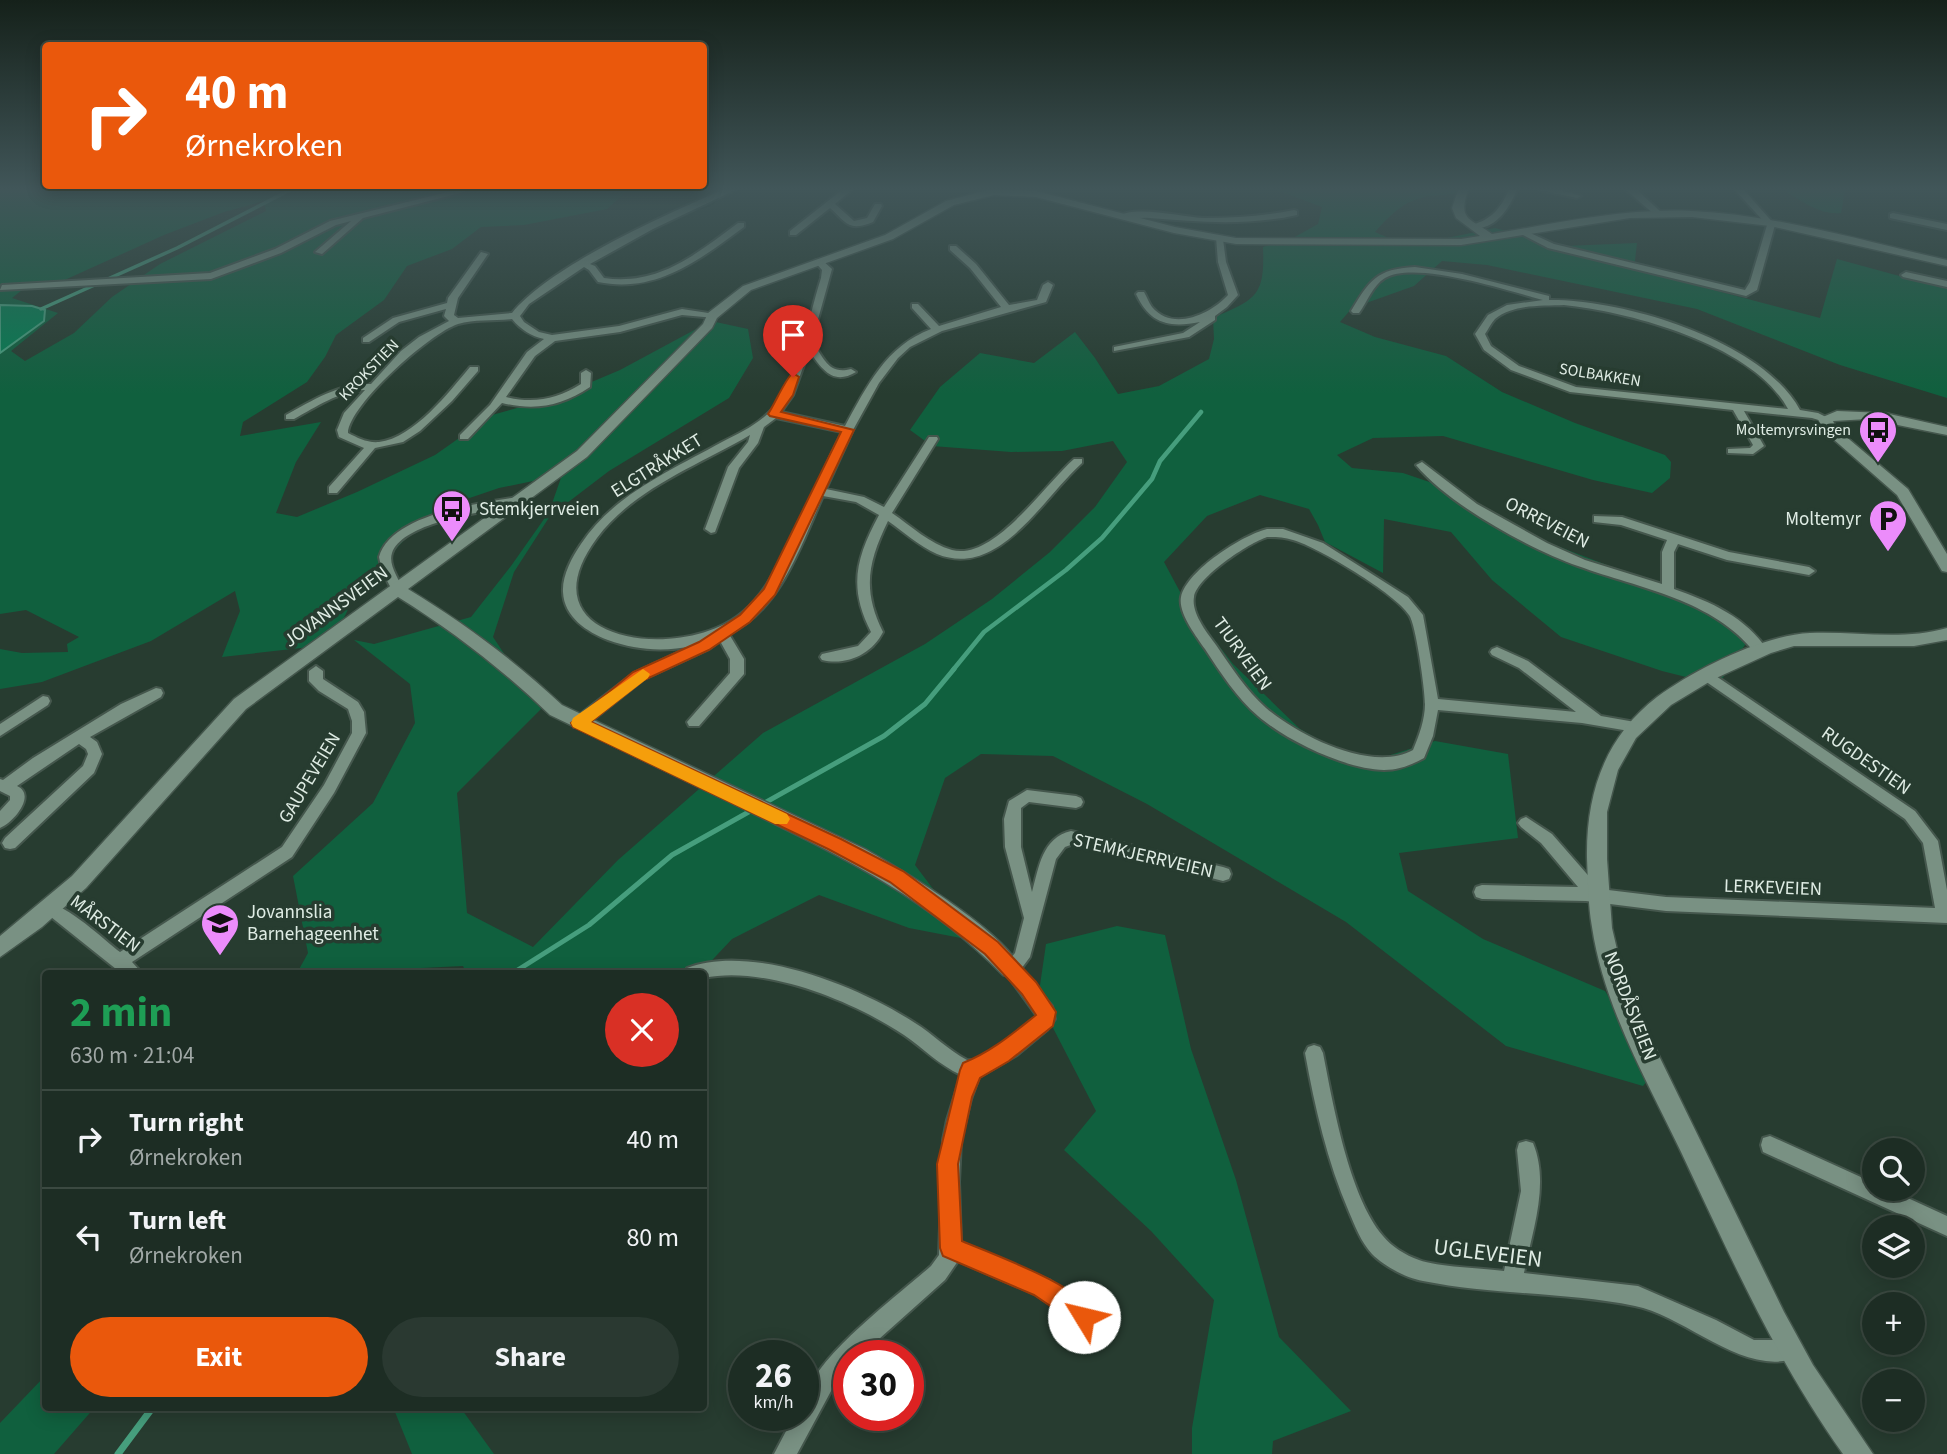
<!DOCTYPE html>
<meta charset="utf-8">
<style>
:root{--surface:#1d2d24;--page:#2a3931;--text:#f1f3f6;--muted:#a0a8a6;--line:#3b4941;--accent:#ea580c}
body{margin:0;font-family:"Source Sans 3",sans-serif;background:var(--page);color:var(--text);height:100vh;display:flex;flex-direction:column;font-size:26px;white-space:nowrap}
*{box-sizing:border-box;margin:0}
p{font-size:23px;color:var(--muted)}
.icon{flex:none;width:38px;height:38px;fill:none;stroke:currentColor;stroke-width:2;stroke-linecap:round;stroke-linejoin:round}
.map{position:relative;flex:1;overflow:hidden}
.panel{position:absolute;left:42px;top:970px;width:665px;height:441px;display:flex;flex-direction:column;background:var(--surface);border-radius:7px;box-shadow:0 4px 18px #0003,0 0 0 2px var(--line)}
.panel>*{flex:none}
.hud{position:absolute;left:42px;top:42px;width:665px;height:147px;border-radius:7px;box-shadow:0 4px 18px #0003,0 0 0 2px var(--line);background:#ea580c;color:#fff;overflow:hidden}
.buttons{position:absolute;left:1862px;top:1138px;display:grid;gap:14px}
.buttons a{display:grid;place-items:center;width:63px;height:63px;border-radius:50%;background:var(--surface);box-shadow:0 4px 18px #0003,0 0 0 2px var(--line);font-size:35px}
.speed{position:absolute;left:728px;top:1340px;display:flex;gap:14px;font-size:35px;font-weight:700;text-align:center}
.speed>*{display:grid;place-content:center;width:91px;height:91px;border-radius:50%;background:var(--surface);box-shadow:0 4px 18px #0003,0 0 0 2px var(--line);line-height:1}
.speed small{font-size:18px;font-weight:400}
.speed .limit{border:10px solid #d22;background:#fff;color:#111}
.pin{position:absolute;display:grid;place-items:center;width:60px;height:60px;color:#fff;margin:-72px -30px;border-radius:50% 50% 50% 0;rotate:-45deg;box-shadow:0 0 7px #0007}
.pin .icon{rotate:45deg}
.me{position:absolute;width:77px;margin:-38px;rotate:306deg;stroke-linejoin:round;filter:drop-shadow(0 0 5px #0008)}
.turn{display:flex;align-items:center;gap:24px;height:147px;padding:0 28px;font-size:32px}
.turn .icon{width:91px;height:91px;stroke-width:2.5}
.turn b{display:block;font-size:49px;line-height:60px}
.round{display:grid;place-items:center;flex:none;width:74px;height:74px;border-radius:37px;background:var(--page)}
.summary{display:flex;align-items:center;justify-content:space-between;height:119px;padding:0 28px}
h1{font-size:42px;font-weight:700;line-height:52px;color:#1e9e55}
.cta{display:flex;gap:14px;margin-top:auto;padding:14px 28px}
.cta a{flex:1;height:80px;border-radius:42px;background:var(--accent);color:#fff;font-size:28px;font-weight:700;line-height:80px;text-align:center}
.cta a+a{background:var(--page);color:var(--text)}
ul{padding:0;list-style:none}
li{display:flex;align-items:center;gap:21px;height:98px;padding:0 28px;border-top:2px solid var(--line)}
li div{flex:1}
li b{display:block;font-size:26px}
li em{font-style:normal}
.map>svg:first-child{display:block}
.green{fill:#10603e;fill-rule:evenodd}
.water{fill:#047d51;stroke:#469e7d;stroke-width:2}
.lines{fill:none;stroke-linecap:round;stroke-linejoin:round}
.stream-far3{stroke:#469e7d;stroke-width:3.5}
.stream-far2{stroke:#469e7d;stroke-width:4.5}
.stream-far1{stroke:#469e7d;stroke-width:5}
.stream{stroke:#469e7d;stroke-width:7}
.street-casing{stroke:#45574d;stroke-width:4}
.secondary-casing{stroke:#45574d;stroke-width:3}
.street{fill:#799183;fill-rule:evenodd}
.secondary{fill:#799183;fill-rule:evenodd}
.route{fill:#ea580c;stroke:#983908;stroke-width:2}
.slow{fill:#f59e0b}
.labels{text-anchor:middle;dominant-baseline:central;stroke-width:7;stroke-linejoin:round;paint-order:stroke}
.far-street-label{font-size:16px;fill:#dfece4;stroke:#273c30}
.far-poi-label{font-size:16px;fill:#dfece4;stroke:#273c30;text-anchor:end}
.street-label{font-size:19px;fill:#dfece4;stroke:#273c30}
.poi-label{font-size:19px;fill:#dfece4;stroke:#273c30;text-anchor:start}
.near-street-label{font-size:23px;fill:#dfece4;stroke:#273c30}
</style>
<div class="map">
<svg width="1947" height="1454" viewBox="0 0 1947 1454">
<rect width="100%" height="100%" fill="#273c30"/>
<g class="green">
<path d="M0 190H628L607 209 524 225 481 227 452 249 407 266 384 300 336 335 325 357 307 382 243 422 240 436 321 422 296 462 276 513 297 517 357 492 435 455 492 415 556 397 620 370 711 321 748 329 753 358 729 398 609 471 550 516 514 572 493 637 541 709 457 793 467 913 533 947 618 860 763 733 925 644 992 599 1050 552 1095 507 1127 462 1113 441 1062 451 1011 452 932 446 910 430 940 387 980 353 1034 363 1075 332 1095 358 1118 394 1159 386 1209 359 1214 339 1213 318C1256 299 1265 297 1263 247L1293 238 1318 224 1322 207 1277 190H1471L1469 193C1419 197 1410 193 1375 232L1393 240 1442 239 1495 228 1565 246 1637 243 1634 269 1820 318 1837 259 1947 289V398L1840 365 1697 309 1487 265 1442 261 1414 286 1352 308 1340 322 1375 337 1446 356 1502 392 1575 423 1665 455 1671 462 1670 478 1652 493 1593 480 1443 436 1373 438 1337 455 1352 468 1403 473 1447 488 1518 531 1698 600 1749 639 1718 685 1662 671 1561 637 1492 580 1451 532 1384 519 1383 573 1325 542 1318 525 1309 509 1260 495 1207 516 1164 562 1186 603 1233 664 1300 729 1362 764 1435 741 1508 754 1518 838 1399 853 1408 891 1483 939 1605 991 1655 1071 1643 1086 1506 1046 1346 922 1147 804 1053 756 981 754 945 778 915 865 952 914 966 939 909 928 819 895 732 939 700 973H466L463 966 380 970 378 973H297L308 953 293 876 373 803 415 723 410 684 354 640 374 644 471 617 511 566 549 512 562 475 499 488 452 504 444 514 410 534 358 589 336 634 319 646 222 657 240 611 235 591 151 641 42 682 0 689V649L22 653 68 652 67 644 79 637 26 610 0 614V353L45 310 32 306 0 305ZM264 201 266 211 160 264 112 297 74 333 25 361 11 351 58 313 12 298 22 290 58 283 164 235 224 212Z"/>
<path d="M1785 190H1845L1841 213C1821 215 1801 202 1785 190Z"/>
<path d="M1117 926 1165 935 1191 1049 1236 1180 1279 1337 1351 1411 1273 1441 1272 1454H1192V1428L1214 1300 1151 1231 1064 1150 1096 1111 1038 999 1046 944Z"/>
<path d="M45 1376 46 1407H95L54 1454H0V1423Z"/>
<path d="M393 1407H460L494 1454H412Z"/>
</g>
<path class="water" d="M0 305 32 306 45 310 44 321 0 353Z"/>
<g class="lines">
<path class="stream-far3" d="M41 309 177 248 290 190"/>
<path class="stream-far2" d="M953 670 984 632 1066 570 1102 538 1152 479 1160 461 1201 412"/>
<path class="stream-far1" d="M513 973 589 925 672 855 884 736 925 704 954 669"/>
<path class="stream" d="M118 1454 153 1407"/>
<defs>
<g id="street">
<path d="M456 190H472L363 218 322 254 315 252 351 221 336 225 281 253 211 279 0 290 2 285 210 273 275 249 330 221Z"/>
<path d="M723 190H735L653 229 590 264 595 266 604 278C659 286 696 254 738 223H744V227C699 260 656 294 598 282L589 270 584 267 529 304 520 316 524 322 539 332 552 335 619 326 682 309 715 314V318L682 315 620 332 555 341 535 356 506 397C534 404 557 399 581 384V373L586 370 591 373 590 387C561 406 536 411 502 403L468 439H460V435L490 405 527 352 544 339C531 336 521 330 512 319 495 321 474 319 458 324 430 333 349 405 348 433 358 438 367 443 379 442 414 438 449 392 470 367H478V371L452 401 420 431 403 442 375 448 337 493H329V487L364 448 339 437 337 430 344 413 365 390C339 391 316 407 294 419H286V415C313 400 340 383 371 384L401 351 419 337 449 321 444 316 446 309 399 322 369 342H363V338L393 318 447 303 448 298 481 252 488 254 458 298 454 315 458 318 512 313C550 266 666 214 723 190Z"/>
<path d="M842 190H852L835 204 854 221 867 218 875 204H881L882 206 873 222C848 232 847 223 830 208L796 235H790V231Z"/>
<path d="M1509 190H1517C1508 210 1496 229 1472 229V225C1492 219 1500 209 1509 190Z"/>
<path d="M1539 190H1560L1581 196 1577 198Z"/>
<path d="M1626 190H1637L1662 213 1655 215Z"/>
<path d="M1735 190H1744L1775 225 1757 290 1746 296 1548 248 1519 233 1526 231 1554 244 1745 290 1750 282 1767 225Z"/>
<path d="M1294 210 1297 211V215C1247 226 1199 222 1150 218 1140 217 1126 220 1118 216 1137 205 1182 217 1205 218 1235 218 1265 216 1294 210Z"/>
<path d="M1893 213 1947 224V230L1890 218V214Z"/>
<path d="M1216 237 1223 239 1226 262 1238 295 1227 307 1215 316V320L1189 337 1114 351V347L1183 333 1200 322C1169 328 1150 324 1136 294L1138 292H1144C1147 297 1149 303 1152 307 1173 332 1211 314 1228 295L1218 262Z"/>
<path d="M950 246H956L976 264 1009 305 1037 300 1043 285 1048 282 1053 285 1046 302 942 331 910 347 898 358 879 383 853 430 826 489 864 497 884 507 929 437H937L938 439 892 513C911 526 930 544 952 550 994 561 1045 484 1074 459H1082V463C1042 499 999 579 937 554 919 546 904 532 888 521 868 562 862 590 883 632 872 654 847 666 822 660L820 657 822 654 858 646 871 632C848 587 856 558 879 515L856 502 823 496C801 545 781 609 729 634L744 659V674L699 726H689L687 722 730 673V659L720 641 709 649 644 679 584 727H574L572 723 574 719 634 673 692 646C664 652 635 650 608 640 587 632 564 617 563 592 562 576 572 557 581 544 614 494 672 470 722 442 740 433 761 423 774 407 800 374 808 318 821 278L822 270 815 262 816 260H822L832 269 812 341C824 358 828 375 851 369L856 372C833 386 822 369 809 351L793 395 781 412 845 426C867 386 886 346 931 329L912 308V304H918L939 326 1001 307 970 268 950 250ZM776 418 842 432C825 467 809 503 792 537 778 564 767 592 743 612 682 664 519 643 597 538 633 489 699 465 750 435L748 442 728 467 705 529 711 533 715 532 739 468 758 443 764 427Z"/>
<path d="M1415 267 1462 274 1549 296V300C1624 299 1763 341 1800 410L1818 413 1830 419 1825 422 1812 418 1744 411 1764 446 1753 454 1728 453V449L1750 448 1753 445 1733 410 1570 392 1511 370 1484 350 1475 334 1488 315 1507 305 1543 300C1509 291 1415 260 1385 278 1373 285 1367 302 1359 313H1353L1351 311C1370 280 1376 269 1415 267ZM1564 305C1631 312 1754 345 1788 409L1576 387 1519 366 1491 346 1485 334C1488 330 1491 323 1495 319 1513 304 1542 306 1564 305Z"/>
<path d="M1906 272 1947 281V287L1903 277 1901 275Z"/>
<path d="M1422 462 1477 504 1547 543 1585 560 1662 584V552L1667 540 1621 525 1594 522V516L1622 517 1729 552 1809 567 1815 571 1809 575 1727 560 1678 544 1674 552V589C1711 602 1746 617 1768 651L1761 656 1756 654C1713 599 1641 589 1578 566 1530 549 1449 505 1416 465Z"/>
<path d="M518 497 524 501 522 504C492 511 404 520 392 553 388 565 399 579 403 589L401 592H393L382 571 379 557C391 514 480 503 518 497Z"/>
<path d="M1267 529H1283L1323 543 1408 597 1423 615 1438 699 1576 712 1519 668 1492 655 1490 652 1492 649 1497 647 1528 661 1601 716 1635 722 1640 723 1642 727 1640 731 1635 732 1582 723 1438 710 1433 736 1424 758C1411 765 1399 770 1384 770 1345 769 1287 741 1258 716 1237 698 1220 672 1205 649 1196 636 1178 613 1181 597 1187 570 1243 535 1267 529ZM1267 537C1276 537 1284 537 1293 540 1318 547 1396 594 1409 615 1416 624 1425 690 1425 704 1425 719 1419 736 1413 750 1372 773 1299 736 1266 708 1246 690 1231 667 1216 645 1207 633 1191 613 1194 597 1197 577 1249 543 1267 537Z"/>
<path d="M316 666 323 671V679L358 702 364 712 366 733 334 793 292 857 132 962 142 973H121L51 917 43 914 41 909 43 904C61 898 104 940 120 952L282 847 324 785 352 733V721L348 709 319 691 309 681V671Z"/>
<path d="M1710 672 1915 811 1938 841 1947 890V923L1666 911 1586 901 1482 899 1476 897 1474 892 1476 887 1482 885 1578 887 1541 843 1521 827 1518 823 1521 819 1526 817 1552 834 1600 889 1666 897 1935 908 1923 843 1905 819 1705 681 1703 677Z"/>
<path d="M156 688 161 689 163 693 161 697 90 737 97 742 102 754 94 773 15 848 10 849 5 848 2 843 5 838 83 766 88 754 86 749 79 744 17 786C37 795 13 823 0 828V811L10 800V796L0 791V779L3 780 33 758 121 704Z"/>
<path d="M43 696 48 697 50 701 48 705 0 736V724Z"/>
<path d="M1027 790 1076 796 1081 798 1083 802 1081 806 1076 808 1029 802 1021 808V847L1032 892C1039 867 1042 838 1071 831L1223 867 1229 869 1231 874 1229 879 1223 881 1076 843 1065 847 1056 859 1030 957 1021 969 1052 1006 1055 1019 1047 1030 1017 1055 979 1077 971 1099 961 1140 959 1182 961 1242 1049 1280 1091 1310 1094 1317 1091 1324 1084 1327 1035 1294 958 1261 945 1280 860 1356H849V1368L837 1380 797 1454H774L794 1416H803C803 1411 802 1404 804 1399 816 1356 896 1297 931 1266L939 1255 943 1140 947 1120 961 1075C939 1065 923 1048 904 1035 853 1001 764 965 704 978V973H685L687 968C752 943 860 987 915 1023 933 1034 948 1050 967 1060 986 1064 1024 1029 1037 1016L1002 968 1015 953 1024 918 1005 847 1004 819 1009 801Z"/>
<path d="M1314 1045 1320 1047 1323 1053C1333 1104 1349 1196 1383 1236 1392 1247 1405 1255 1419 1260 1437 1267 1482 1268 1504 1271L1521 1191 1517 1150 1519 1143 1526 1141 1533 1143C1550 1184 1532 1232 1524 1273L1638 1286 1716 1320 1754 1340H1791L1798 1343 1801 1350 1798 1357C1746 1379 1686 1316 1635 1306 1566 1292 1493 1295 1423 1281 1406 1278 1384 1266 1372 1254 1361 1242 1355 1226 1349 1212 1327 1161 1315 1108 1305 1053L1308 1047Z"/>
<path d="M1770 1136 1874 1183V1188H1886L1947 1216V1236L1763 1152 1761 1145 1763 1138Z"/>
</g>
<g id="secondary">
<path d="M988 190 1036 191 1175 227 1236 238 1461 239 1480 236 1456 218 1452 208 1458 190H1468C1458 220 1469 218 1492 234 1558 223 1625 208 1692 211 1778 215 1863 241 1947 260V266L1770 226 1692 217 1630 218 1461 245 1236 244 1174 233 1036 197 994 195 954 205 893 239 751 290 717 318 712 328 587 457 408 589C464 623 515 661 562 705L865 849C902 870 1003 930 1020 968L1017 975 1010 977 1003 975C927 897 841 856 746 810 680 778 615 746 550 715 503 670 453 631 398 597L246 709 86 888 42 927 0 957V936L72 876 234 699 577 451 703 324 708 313 743 286 885 235 946 201Z"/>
<path d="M1837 411 1885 413 1947 427V435L1868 419 1833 421 1837 429 1908 489 1947 554V572L1942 571 1897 495 1824 431 1818 419Z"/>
<path d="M1947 628V640L1914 646H1794L1771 653 1714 679 1671 705 1636 738 1618 770 1607 812V859L1612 928 1619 958 1640 1017 1784 1312 1813 1365 1873 1454H1843C1779 1364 1737 1271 1690 1171 1654 1092 1605 1014 1592 927 1588 904 1588 881 1587 858 1586 793 1605 737 1657 697 1695 669 1763 635 1810 633 1856 631 1902 641 1947 628Z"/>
</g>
</defs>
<use href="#street" class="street-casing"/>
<use href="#secondary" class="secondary-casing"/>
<use href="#street" class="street"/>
<use href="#secondary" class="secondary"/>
</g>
<linearGradient id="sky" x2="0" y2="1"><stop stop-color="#15211a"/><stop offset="0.48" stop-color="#415659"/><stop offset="1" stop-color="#415659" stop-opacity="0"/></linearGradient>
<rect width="1947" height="394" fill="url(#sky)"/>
<path class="route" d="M793 373 799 377 793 395 781 412 854 430 775 595 750 622 709 650 644 680 591 722 841 839 903 871 998 942 1036 982 1056 1012 1053 1026 1009 1061 980 1078 972 1097 958 1164 962 1241C994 1255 1083 1286 1096 1317L1092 1326 1084 1329 1034 1295 943 1256 940 1248 937 1164 960 1070 963 1063C991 1052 1012 1034 1036 1015L1022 994 985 954 890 882 828 849 573 727 571 723 633 672 699 642 740 615 764 589 841 432 770 416 768 414C775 404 786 377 793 373Z"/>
<path class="slow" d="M643 669 650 674 648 678 591 722 787 814 790 819 787 824H775L573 727 571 723 573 718Z"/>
<defs>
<symbol id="bus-pin" viewBox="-11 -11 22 30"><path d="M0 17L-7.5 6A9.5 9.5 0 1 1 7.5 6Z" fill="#ec8cfb" stroke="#273c30"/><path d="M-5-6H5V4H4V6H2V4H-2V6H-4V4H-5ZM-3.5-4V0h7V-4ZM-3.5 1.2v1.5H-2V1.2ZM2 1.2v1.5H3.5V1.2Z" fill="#111"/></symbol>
<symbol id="parking-pin" viewBox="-11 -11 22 30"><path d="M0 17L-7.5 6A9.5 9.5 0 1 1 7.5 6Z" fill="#ec8cfb" stroke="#273c30"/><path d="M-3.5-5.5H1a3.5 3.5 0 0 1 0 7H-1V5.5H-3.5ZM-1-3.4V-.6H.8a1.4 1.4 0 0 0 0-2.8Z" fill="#111"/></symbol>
<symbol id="school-pin" viewBox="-11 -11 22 30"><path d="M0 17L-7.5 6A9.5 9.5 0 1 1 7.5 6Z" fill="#ec8cfb" stroke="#273c30"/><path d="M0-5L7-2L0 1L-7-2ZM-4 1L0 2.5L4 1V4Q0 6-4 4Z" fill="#111"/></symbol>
</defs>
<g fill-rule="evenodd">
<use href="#bus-pin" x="1856" y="408" width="44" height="60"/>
<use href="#bus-pin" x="430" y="487" width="44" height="60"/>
<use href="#parking-pin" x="1866" y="497" width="44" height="60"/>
<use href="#school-pin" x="198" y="901" width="44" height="60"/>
</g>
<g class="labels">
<g class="far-street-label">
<text transform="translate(369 370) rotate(-46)">KROKSTIEN</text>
<text transform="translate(1600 375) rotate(9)">SOLBAKKEN</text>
</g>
<g class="far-poi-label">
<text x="1851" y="430">Moltemyrsvingen</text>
</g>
<g class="street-label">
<text transform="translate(657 466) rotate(-32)">ELGTRÅKKET</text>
<text transform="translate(1547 523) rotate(27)">ORREVEIEN</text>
<text transform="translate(336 607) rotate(-36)">JOVANNSVEIEN</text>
<text transform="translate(1242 654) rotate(54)">TIURVEIEN</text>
<text transform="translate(1866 761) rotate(35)">RUGDESTIEN</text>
<text transform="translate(310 778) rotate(-59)">GAUPEVEIEN</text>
<text transform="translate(1143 856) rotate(13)">STEMKJERRVEIEN</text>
<text transform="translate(1773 888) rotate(2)">LERKEVEIEN</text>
<text transform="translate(105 924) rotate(37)">MÅRSTIEN</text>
<text transform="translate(1630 1006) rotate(69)">NORDÅSVEIEN</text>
</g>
<g class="poi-label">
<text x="479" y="509">Stemkjerrveien</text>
<text x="1861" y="519" text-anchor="end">Moltemyr</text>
<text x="247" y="912">Jovannslia<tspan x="247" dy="22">Barnehageenhet</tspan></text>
</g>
<g class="near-street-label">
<text transform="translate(1488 1253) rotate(7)">UGLEVEIEN</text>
</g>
</g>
</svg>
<div class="buttons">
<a><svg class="icon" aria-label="search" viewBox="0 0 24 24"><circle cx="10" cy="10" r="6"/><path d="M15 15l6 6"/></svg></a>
<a><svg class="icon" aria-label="layers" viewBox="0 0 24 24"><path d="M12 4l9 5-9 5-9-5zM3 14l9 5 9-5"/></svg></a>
<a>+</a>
<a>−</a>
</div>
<div class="speed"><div>26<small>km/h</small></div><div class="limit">30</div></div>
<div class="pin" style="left:793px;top:377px;background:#d93025"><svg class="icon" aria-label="arrive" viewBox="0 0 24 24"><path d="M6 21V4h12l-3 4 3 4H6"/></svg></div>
<svg class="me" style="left:1084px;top:1317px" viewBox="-20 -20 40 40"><circle r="19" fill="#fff"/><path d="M0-13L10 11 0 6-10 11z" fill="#ea580c"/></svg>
<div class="hud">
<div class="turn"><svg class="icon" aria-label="right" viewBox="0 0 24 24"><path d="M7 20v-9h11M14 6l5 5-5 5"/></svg><div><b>40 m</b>Ørnekroken</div></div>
</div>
<section class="panel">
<div class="summary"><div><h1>2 min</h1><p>630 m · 21:04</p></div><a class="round" style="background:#d93025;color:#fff"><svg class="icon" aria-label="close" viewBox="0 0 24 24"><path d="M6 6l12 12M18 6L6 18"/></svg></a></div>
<ul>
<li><svg class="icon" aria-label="right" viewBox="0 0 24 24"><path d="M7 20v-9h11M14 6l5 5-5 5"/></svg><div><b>Turn right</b><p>Ørnekroken</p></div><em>40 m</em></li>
<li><svg class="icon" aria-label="left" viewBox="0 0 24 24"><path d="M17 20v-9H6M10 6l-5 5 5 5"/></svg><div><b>Turn left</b><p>Ørnekroken</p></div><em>80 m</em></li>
</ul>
<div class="cta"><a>Exit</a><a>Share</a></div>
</section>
</div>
